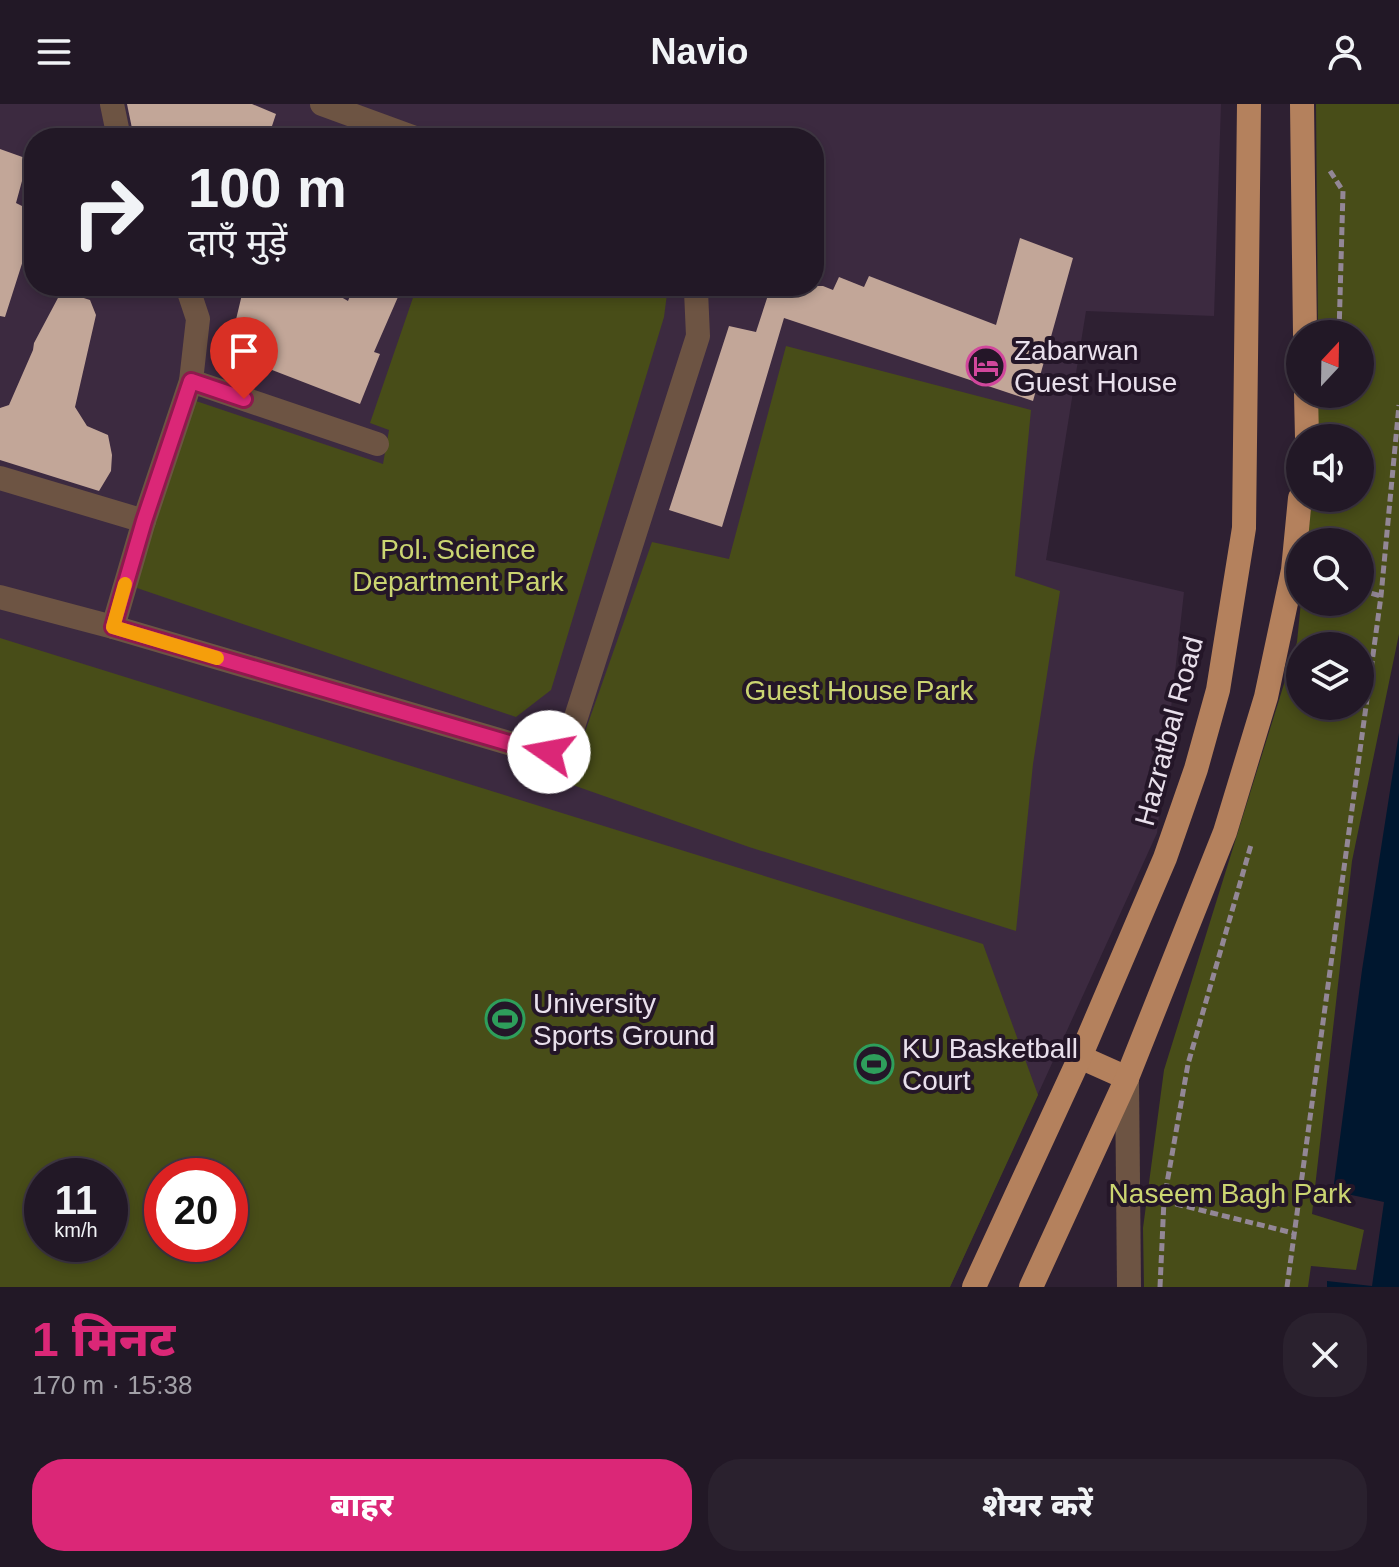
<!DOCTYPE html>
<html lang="hi">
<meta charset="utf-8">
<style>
:root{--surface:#221826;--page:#2a212e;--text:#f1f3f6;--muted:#a2a0a7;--line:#3f3743;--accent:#db2777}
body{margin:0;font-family:Arial,"Noto Sans Devanagari",sans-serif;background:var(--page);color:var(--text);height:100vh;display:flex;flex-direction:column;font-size:30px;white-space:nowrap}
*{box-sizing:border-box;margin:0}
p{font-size:26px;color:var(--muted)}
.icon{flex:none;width:44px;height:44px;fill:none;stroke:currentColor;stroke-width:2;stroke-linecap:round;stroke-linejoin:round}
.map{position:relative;height:1183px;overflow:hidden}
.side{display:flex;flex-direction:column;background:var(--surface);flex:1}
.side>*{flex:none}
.banner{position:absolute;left:24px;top:24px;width:800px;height:168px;border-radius:32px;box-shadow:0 4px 12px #0003,0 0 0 2px var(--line);background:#221826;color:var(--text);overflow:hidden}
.needle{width:52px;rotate:22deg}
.buttons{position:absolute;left:1286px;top:216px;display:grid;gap:16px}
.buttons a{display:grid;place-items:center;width:88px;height:88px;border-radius:50%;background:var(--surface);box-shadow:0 4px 12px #0003,0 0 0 2px var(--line);font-size:40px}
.speed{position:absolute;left:24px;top:1054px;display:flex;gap:16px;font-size:40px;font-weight:700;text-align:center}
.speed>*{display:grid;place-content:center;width:104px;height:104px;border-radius:50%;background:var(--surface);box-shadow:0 4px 12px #0003,0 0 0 2px var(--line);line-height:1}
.speed small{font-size:20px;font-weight:400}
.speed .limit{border:12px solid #d22;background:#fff;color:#111}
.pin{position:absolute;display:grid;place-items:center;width:68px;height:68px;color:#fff;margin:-82px -34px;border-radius:50% 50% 50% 0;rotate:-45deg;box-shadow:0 0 8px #0007}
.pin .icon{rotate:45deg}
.me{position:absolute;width:88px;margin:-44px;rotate:282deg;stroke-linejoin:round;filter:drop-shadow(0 0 6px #0008)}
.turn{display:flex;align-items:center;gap:28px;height:168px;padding:0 32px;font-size:36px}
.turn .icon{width:104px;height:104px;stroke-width:2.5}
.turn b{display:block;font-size:56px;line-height:68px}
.round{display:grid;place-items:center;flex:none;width:84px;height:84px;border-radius:32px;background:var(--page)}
.overview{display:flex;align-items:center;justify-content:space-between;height:136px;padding:0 32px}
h1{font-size:48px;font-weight:800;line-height:60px;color:var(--accent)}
.primary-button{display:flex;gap:16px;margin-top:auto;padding:16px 32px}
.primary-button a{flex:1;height:92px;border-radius:32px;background:var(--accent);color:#fff;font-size:32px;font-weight:800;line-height:92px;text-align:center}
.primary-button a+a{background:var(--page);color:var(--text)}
header{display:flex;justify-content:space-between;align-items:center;height:104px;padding:0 32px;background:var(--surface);font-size:36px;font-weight:800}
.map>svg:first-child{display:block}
.built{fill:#3c2a40;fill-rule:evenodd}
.green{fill:#484d18;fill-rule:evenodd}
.water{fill:#00172f}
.building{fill:#c2a698}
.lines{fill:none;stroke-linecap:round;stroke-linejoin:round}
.path{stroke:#938796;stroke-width:5;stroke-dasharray:8 4;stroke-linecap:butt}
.minor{stroke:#6d5443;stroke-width:24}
.major{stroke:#b4815d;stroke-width:24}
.route-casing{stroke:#8e194d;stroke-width:20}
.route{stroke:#db2777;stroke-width:14}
.slow{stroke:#f59e0b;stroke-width:14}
.labels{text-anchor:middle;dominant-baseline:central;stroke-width:8;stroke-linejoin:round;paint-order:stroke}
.poi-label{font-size:28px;fill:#e9e0ec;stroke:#241628;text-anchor:start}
.park-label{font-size:28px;fill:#cbd571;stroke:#241628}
.street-label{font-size:28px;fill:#e9e0ec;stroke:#241628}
</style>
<header><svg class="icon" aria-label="menu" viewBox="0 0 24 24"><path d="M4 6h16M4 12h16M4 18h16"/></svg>Navio<svg class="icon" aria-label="person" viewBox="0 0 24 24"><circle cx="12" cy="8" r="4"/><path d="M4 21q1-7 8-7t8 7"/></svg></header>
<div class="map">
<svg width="1399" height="1183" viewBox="0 0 1399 1183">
<rect width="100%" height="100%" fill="#2e2032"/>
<path class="built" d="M0 0H1221L1214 212 1086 207 1046 456 1184 488 1157 729 950 1183H0ZM34 34H814V182H34ZM42 1072H110V1140H42ZM162 1072H230V1140H162Z"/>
<g class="green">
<path d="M1316 0H1399V530L1352 757 1312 1110 1364 1126 1356 1166 1311 1162 1308 1183H1144L1143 1124 1164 966 1297 538 1301 498H1360V438H1307L1312 394H1360V334H1318V290H1360V230H1318ZM1300 542H1360V602H1300Z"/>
<path d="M417 182H668L664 213 551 586 516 613 134 483 193 296 383 360 389 326 370 319Z"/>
<path d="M786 242 1031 306 1015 472 1060 487 1033 660 1016 827 749 743 567 679 652 438 729 455Z"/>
<path d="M0 534 983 840 1038 991 950 1183H0ZM110 1072V1140H42V1072ZM230 1072V1140H162V1072Z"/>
</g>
<path class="water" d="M1399 629V1183H1327V1177L1372 1182 1384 1098 1333 1087 1362 866Z"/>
<g class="building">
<path d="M127 0H252L276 10 268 34H134Z"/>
<path d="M0 45 28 55 16 99 34 108V122L5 213 0 212Z"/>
<path d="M1020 134 1073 154 1033 297 784 214 722 423 669 406 729 222 756 228 771 182H823L833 186 839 173 864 183 869 172 996 221Z"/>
<path d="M244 182H322L348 197 354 182H381L401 186 374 248 380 250 360 300 228 249Z"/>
<path d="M68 189 90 196 96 211 75 303 87 322 108 331 112 351 111 367 99 387 0 356V304L9 301 33 246 34 239 59 192Z"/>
</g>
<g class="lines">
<g class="path">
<path d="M1330 67 1343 87 1339 230"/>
<path d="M1360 486 1381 492"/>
<path d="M1152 1094 1293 1129"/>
<path d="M1160 1183 1164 1096 1188 960 1251 741"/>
<path d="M1287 1183 1381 492 1399 301"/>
</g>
<g class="minor">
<path d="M112 0 119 34"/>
<path d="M322 0 415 34"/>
<path d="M191 277 377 340"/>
<path d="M0 374 144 417"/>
<path d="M0 493 113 523 536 647C552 648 560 644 570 632L698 232 696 187 693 182"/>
<path d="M113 523 144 417 191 277 198 215 187 182"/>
<path d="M1127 974 1129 1183"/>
</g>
<g class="major">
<path d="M1302 0 1305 230"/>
<path d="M1306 290 1307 334"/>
<path d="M1080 953 1127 974"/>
<path d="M974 1183 1080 953 1165 754 1196 665 1218 586 1244 424 1249 0"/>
<path d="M1031 1183 1127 974 1225 728 1266 593 1293 466 1300 394"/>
</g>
</g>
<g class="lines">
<defs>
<path id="route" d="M244 295 191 277 144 417 113 523 536 647 549 648"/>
</defs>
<use href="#route" class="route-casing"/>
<use href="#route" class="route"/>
<path class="slow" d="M125 480 113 523 217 554"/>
</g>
<defs>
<symbol id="hotel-ring" viewBox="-11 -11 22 22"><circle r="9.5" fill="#241628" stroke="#d1479c" stroke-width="1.5"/><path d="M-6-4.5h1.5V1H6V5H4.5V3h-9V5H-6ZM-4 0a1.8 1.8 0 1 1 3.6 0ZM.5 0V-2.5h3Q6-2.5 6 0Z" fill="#d1479c"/></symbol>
<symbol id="stadium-ring" viewBox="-11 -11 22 22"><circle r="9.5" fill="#241628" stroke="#2e9e5b" stroke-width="1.5"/><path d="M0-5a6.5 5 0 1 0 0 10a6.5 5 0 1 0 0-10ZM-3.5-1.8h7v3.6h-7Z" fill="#2e9e5b"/></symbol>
</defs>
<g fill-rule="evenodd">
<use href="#hotel-ring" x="964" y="240" width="44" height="44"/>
<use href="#stadium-ring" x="483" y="893" width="44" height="44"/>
<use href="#stadium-ring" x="852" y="938" width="44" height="44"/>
</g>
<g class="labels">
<g class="poi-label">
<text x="1014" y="246">Zabarwan<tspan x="1014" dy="32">Guest House</tspan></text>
<text x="533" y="899">University<tspan x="533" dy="32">Sports Ground</tspan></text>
<text x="902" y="944">KU Basketball<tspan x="902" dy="32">Court</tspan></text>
</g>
<g class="park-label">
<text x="458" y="445">Pol. Science<tspan x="458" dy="32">Department Park</tspan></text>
<text x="859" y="586">Guest House Park</text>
<text x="1230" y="1089">Naseem Bagh Park</text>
</g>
<g class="street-label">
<text transform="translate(1169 627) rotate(-75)">Hazratbal Road</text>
</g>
</g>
</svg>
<div class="buttons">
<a><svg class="needle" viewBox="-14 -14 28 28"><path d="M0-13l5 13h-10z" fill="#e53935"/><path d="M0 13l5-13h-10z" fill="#a2a0a7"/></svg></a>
<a><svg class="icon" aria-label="sound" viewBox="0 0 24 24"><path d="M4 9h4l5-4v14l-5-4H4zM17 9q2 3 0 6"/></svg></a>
<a><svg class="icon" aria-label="search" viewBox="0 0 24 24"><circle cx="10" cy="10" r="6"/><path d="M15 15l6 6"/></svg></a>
<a><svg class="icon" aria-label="layers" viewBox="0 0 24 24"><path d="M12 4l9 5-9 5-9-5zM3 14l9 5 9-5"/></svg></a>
</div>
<div class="speed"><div>11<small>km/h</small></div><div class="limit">20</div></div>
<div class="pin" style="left:244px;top:295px;background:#d93025"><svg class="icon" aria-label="arrive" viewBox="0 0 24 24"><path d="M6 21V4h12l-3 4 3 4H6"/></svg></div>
<svg class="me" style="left:549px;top:648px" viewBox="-20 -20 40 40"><circle r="19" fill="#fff"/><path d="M0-13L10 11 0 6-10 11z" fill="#db2777"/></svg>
<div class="banner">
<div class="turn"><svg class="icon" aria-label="right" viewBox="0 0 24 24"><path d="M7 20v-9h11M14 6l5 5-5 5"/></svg><div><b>100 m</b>दाएँ मुड़ें</div></div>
</div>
</div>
<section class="side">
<div class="overview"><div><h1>1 मिनट</h1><p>170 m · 15:38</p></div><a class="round"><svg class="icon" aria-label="close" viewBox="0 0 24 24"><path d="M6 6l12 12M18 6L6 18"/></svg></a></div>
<div class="primary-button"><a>बाहर</a><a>शेयर करें</a></div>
</section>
